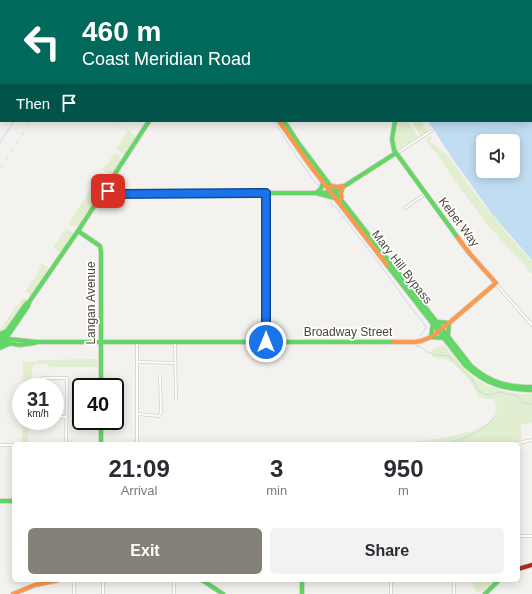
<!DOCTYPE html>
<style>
:root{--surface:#fff;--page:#f2f2f3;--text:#2b2b33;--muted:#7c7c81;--accent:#868178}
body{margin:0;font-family:Helvetica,sans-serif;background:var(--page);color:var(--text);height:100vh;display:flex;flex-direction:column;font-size:15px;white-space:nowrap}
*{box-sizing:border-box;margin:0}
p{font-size:13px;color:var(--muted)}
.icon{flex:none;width:22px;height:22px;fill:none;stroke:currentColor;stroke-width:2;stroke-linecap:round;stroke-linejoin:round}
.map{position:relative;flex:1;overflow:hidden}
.side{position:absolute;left:12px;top:442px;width:508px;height:140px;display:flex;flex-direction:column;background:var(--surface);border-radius:6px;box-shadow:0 2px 10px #0003}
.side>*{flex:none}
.top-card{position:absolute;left:0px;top:0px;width:532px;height:122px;box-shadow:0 2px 10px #0003;background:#00695c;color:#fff;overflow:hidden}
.tools{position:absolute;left:476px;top:134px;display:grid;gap:8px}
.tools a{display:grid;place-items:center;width:44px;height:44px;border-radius:6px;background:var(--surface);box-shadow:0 2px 10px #0003;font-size:20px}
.speed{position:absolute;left:12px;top:378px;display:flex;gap:8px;font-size:20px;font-weight:700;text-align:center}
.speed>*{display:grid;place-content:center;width:52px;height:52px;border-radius:50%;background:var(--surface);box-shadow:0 2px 10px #0003;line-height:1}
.speed small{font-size:10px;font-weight:400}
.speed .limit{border:2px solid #111;border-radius:6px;background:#fff;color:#111}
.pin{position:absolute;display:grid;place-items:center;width:34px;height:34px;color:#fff;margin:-17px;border-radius:8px;box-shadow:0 2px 6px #0006}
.me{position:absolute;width:44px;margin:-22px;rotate:0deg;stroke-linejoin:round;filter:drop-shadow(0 0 3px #0008)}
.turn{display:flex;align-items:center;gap:14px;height:84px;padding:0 16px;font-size:18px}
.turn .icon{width:52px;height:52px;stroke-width:2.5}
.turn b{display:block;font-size:28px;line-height:34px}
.then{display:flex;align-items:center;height:38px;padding:0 16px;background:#0003;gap:8px;font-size:15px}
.eta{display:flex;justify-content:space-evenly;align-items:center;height:68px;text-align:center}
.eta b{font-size:24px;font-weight:700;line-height:28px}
.button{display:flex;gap:8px;margin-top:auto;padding:8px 16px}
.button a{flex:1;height:46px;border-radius:6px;background:var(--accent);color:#fff;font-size:16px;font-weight:700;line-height:46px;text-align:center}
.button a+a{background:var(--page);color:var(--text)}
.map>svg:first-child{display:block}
.green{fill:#e1eecf}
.water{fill:#c0ddf1;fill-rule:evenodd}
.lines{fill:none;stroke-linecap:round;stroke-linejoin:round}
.stream{stroke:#c0ddf1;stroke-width:1}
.street-casing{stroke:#d2d0cb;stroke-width:3.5}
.fast-casing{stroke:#d3cfc5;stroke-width:5.5}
.slow-casing{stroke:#d3cfc5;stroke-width:5.5}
.jam-casing{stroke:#d3cfc5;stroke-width:5.5}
.street{stroke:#fdfdfc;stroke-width:2}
.fast{stroke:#63d668;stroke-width:4}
.slow{stroke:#ff974d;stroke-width:4}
.jam{stroke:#b3261e;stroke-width:4}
.rail{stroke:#dbdbda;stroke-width:1;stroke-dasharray:5 5;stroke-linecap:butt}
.route-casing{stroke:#114b97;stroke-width:10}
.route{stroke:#1a73e8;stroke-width:7}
.labels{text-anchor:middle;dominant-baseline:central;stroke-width:3.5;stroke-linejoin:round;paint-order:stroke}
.street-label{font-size:12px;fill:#4b4439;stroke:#fff}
</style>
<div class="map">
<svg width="532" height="594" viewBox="0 0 532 594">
<rect width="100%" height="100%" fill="#f4f2ee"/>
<g class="green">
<path d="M114 121H116C123 126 131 131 136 138L125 154H123L115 149 116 147 117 148 127 132 126 131 127 130Z"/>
<path d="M397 121H408L418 137 398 149H396C392 139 395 131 397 121Z"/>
<path d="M411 121H419L424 123 423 126 424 128 428 129 426 134 422 136H421Z"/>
<path d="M431 135 432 137 430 140 432 143 448 156 468 184 486 208 503 228 507 234 532 261V274L485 222 457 183 454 180 439 156 433 150 428 144 426 140 427 138Z"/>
<path d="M115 153 117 154 122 159 104 186H102L99 184 98 180 102 173 108 175 109 174 103 170 98 168C107 169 109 160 114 154Z"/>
<path d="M93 185 100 191C97 199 91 206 85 214 82 218 81 222 79 226L77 227 68 225Z"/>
<path d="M66 228 73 232 74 234 62 251 60 252 53 248Z"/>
<path d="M43 264 48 267 49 272 33 294 30 295 27 292H25L41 267 39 265Z"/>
<path d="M24 297 25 299 27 298C26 308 11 323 4 331L0 333V330L16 306H18Z"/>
<path d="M444 345C455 356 464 369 476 379 491 390 514 394 532 394V423L521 425V440L508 444H183L232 442 405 443 442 438 473 431 489 423 495 415 497 407 494 399H485L478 396 471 382 453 363 444 358 439 359 432 357 431 352 436 348Z"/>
<path d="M99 359V367H49L48 364H36L32 367 31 387H23V362H37L38 360Z"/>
<path d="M22 421H29L28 442 22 443Z"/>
<path d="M473 580H494L480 593H478C474 589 473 585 473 580Z"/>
</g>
<path class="water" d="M357 0H532V260L492 214 452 158 428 121H531V1H357ZM483 141H513V171H483Z"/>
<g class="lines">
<g class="stream">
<path d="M22 0 24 1"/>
<path d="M91 1V0"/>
<path d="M0 21H1"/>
<path d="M274 121 297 157 318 186"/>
<path d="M0 143 14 121"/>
<path d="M331 203 332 205 336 207 384 270 407 302 424 324 426 327 424 331 422 333 421 336"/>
<path d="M416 346 421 347 426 351 435 355 448 356 452 359 472 379 479 391 484 394 489 395 499 392 517 396 523 403 532 404"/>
<path d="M444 444C463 439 483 433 495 416"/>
</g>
<defs>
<g id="street">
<path d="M397 153 431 131"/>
<path d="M405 208 425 194"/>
<path d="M496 284 532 325"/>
<path d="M175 342 176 398"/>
<path d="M137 362 176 363"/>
<path d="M43 387V378H67L66 444"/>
<path d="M137 414 159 416 161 412 160 377"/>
<path d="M55 417H67"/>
<path d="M137 444V342"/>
<path d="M514 444 532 440"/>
<path d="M0 445H14"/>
<path d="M518 536H532"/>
<path d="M74 580V594"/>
<path d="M103 580V594"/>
<path d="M174 580V594"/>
<path d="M391 594V580"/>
<path d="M454 594V580"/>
</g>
<g id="fast">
<path d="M227 0V1"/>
<path d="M236 0V1"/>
<path d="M331 0 332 1"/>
<path d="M241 1 242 0"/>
<path d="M284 121 299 144 335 192 471 366C491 383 507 387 532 387"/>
<path d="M395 121 392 139 394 150 458 238"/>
<path d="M110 182 112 188 116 193"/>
<path d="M105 189 113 193H316"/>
<path d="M266 193V342"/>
<path d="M316 193 335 198"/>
<path d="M316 193 321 189 323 182"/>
<path d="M321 193 335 192 396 153"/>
<path d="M78 231 100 246 101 251V387"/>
<path d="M387 265 465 365C487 385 503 389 532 390"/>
<path d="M438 322 449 323 448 335"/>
<path d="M433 323 431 337 444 338"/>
<path d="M0 334 7 331"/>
<path d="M0 337 9 339 36 342H393"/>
<path d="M0 341 26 304 29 302 78 231 149 121"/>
<path d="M3 342 19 345 35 343"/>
<path d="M0 347 28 306 29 303"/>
<path d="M0 348 9 344"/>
<path d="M101 421V444"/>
<path d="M0 501H14"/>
<path d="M202 580 223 594"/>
<path d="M302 580V594"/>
<path d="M485 594 499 580"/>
</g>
<g id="slow">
<path d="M232 0V1"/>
<path d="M279 121 309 164 387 265"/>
<path d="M331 186 337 187 343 186 341 193V199"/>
<path d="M393 342H415L421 341 431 337 449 323 496 283 470 254 458 238"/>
<path d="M13 594 35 585 59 580"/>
</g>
<path id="jam" d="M518 569 532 565"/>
</defs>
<use href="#street" class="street-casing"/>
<use href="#fast" class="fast-casing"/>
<use href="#slow" class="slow-casing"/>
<use href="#jam" class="jam-casing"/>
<use href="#street" class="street"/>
<use href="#fast" class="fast"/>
<use href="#slow" class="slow"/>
<use href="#jam" class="jam"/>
<g class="rail">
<path d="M109 1V0"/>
<path d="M0 169 31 121"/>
</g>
</g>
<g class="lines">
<defs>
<path id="route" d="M108 191 117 194 266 193V342"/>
</defs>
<use href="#route" class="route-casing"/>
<use href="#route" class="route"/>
</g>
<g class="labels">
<g class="street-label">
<text transform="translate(459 222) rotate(53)">Kebet Way</text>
<text transform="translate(402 267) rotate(52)">Mary Hill Bypass</text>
<text transform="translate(91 303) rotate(-90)">Langan Avenue</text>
<text x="348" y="332">Broadway Street</text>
</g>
</g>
</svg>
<div class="tools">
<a><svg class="icon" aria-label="sound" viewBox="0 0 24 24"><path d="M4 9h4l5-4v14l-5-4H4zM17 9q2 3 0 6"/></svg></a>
</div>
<div class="speed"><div>31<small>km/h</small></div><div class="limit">40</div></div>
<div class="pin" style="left:108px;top:191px;background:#d93025"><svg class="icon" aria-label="arrive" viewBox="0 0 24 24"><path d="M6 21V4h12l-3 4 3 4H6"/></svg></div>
<svg class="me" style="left:266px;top:342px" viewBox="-20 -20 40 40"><circle r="17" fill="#1a73e8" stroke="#fff" stroke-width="3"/><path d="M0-11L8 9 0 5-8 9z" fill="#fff"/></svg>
<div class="top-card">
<div class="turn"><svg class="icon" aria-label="left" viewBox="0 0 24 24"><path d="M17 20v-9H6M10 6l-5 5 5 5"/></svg><div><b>460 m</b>Coast Meridian Road</div></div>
<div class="then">Then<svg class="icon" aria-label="arrive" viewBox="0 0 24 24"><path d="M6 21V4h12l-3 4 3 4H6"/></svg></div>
</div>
<section class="side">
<div class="eta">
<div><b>21:09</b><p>Arrival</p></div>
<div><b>3</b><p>min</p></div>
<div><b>950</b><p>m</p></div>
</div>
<div class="button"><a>Exit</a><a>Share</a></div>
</section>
</div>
